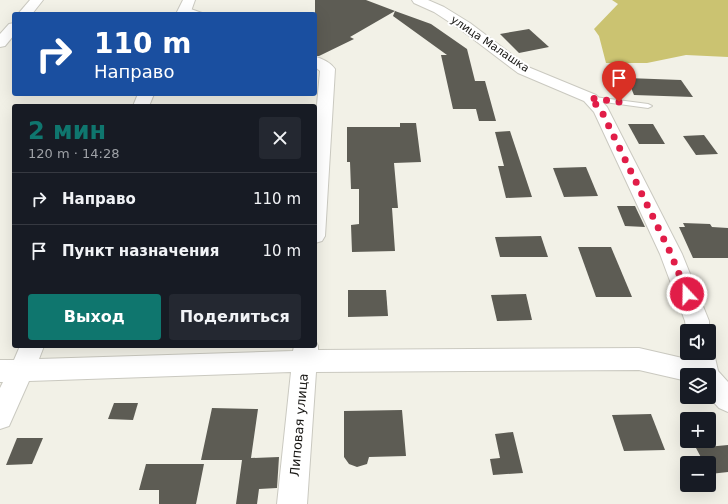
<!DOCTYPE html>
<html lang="ru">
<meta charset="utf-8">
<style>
:root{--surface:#171b24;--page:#242831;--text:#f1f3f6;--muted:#9ea1a6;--line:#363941;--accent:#0f766e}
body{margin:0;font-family:"DejaVu Sans",sans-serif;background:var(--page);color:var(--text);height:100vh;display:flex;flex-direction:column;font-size:15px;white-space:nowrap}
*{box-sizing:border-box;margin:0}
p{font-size:13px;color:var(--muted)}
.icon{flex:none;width:22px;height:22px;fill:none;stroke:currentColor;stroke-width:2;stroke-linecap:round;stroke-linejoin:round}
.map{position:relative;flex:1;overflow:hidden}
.drawer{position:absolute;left:12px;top:104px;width:305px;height:244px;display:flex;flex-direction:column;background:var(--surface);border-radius:4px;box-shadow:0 4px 16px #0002}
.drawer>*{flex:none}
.hud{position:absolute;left:12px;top:12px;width:305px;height:84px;border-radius:4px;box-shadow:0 4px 16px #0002;background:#1a4fa0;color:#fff;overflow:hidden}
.fabs{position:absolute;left:680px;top:324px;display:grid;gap:8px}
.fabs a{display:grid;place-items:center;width:36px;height:36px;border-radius:4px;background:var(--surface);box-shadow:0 4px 16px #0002;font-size:20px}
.pin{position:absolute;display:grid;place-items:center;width:34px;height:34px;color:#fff;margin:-41px -17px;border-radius:50% 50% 50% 0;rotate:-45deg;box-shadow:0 0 4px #0007}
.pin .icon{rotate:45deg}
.me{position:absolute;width:44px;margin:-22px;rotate:339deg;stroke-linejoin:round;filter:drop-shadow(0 0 3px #0008)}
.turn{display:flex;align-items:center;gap:14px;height:84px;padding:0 16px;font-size:18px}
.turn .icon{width:52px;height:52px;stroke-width:2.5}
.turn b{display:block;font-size:28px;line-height:34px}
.round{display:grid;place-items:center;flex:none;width:42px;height:42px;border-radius:4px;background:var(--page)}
.overview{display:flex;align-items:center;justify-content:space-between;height:68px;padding:0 16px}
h1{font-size:24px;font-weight:700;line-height:30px;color:var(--accent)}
.button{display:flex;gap:8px;margin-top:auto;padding:8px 16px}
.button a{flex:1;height:46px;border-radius:4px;background:var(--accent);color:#fff;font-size:16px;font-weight:700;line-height:46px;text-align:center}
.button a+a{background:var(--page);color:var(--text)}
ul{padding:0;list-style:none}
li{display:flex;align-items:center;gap:12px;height:52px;padding:0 16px;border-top:1px solid var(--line)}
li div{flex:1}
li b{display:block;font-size:15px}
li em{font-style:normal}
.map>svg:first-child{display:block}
.forest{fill:#cbc371}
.building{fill:#5d5c54}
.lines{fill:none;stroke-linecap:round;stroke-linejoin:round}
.lane-casing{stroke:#cac9c0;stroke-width:2}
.street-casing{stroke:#cac9c0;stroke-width:2}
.lane{fill:#fff;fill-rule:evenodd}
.street{fill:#fff;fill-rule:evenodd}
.route{stroke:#e11d48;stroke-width:7;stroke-dasharray:0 12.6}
.labels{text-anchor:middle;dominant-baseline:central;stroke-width:4;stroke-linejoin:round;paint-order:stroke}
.street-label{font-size:11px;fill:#181714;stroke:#fff}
.near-street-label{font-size:13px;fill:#181714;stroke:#fff}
</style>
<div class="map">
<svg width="728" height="504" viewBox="0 0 728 504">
<rect width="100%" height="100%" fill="#f2f1e7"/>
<path class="forest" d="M612 0H728V57L686 55 647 63H606L599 36 594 29 618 4Z"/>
<g class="building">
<path d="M315 0H366L395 11 350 37 354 39 319 56H315Z"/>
<path d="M395 11 431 24 467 49 475 81H485L496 121H479L476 109H453L441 55H447L393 16Z"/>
<path d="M529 29 549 47 519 53 500 34Z"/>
<path d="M627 78 681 80 693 97 634 95Z"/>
<path d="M400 123H416L421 162 394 163 398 208H392L395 251 352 252 351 225 359 224V189H351L350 162H347V127H400Z"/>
<path d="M628 124H653L665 144H639Z"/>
<path d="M510 131 532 197 506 198 498 166H504L495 132Z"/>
<path d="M704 135 718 154 696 155 683 136Z"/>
<path d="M586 167 598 196 564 197 553 168Z"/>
<path d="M617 206H635L645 227 625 226Z"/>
<path d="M683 223 710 224 712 227 728 228V258H693L679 227H685Z"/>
<path d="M541 236 548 257H500L495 237Z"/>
<path d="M578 247H611L632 297H596Z"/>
<path d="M348 290H386L388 316 348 317Z"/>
<path d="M526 294 532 320 497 321 491 295Z"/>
<path d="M114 403H138L133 420 108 419Z"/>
<path d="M212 408 258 409 251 458 279 457 277 488 259 489 257 504H236L242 460H201Z"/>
<path d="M402 410 406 456 369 457 367 464 357 467 349 464 344 457V411Z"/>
<path d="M651 414 665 450 624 451 612 415Z"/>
<path d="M513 432 523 473 493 475 490 459 500 458 495 434Z"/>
<path d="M17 438H43L32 464 6 465Z"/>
<path d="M728 445V472L710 474 709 463H704L696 448Z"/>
<path d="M146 464H204L196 504H159V490H139Z"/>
</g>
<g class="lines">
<defs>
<g id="lane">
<path d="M185 7 202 13 203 14H194L183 10 182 9Z"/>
<path d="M587 96 648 104 652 106 648 108 590 100 586 98Z"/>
</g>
<g id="street">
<path d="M30 0H43L32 14H18Z"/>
<path d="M183 0H195L190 14H176Z"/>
<path d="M412 0H428L444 7 470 23 528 67 596 95 607 107 682 254 709 321V333V331H687V333L685 321 660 254 594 112 584 101 518 73 460 29 434 12 414 3Z"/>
<path d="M14 23V35L5 46 0 47V34L9 24Z"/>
<path d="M315 57C322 58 331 63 335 69L325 236 322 241 315 243V127L320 71 315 67Z"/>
<path d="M138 94H154L149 106H133Z"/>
<path d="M315 340 318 346V350L639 348 691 360 690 353H709V345L714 353 718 371 728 382V412L719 408 709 397V375H687V381L639 370 316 372 307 504H277L291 372 29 381 9 426 0 429V388L3 382H0V360H14L20 346H44L39 359 293 351 294 346H315Z"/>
</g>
</defs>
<use href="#lane" class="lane-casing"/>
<use href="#street" class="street-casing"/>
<use href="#lane" class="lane"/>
<use href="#street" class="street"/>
</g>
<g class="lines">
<path class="route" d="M619 102 590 98 601 110 671 254 687 294"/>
</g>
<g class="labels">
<g class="street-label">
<text transform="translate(490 44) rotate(34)">улица Малашка</text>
</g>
<g class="near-street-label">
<text transform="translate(299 425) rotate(-85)">Липовая улица</text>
</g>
</g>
</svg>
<div class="fabs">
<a><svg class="icon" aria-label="sound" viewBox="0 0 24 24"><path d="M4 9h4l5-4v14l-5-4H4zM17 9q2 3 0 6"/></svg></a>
<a><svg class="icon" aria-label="layers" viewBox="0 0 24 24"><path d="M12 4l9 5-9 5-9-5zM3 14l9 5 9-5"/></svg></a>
<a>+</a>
<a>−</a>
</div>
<div class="pin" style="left:619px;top:102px;background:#d93025"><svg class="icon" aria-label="arrive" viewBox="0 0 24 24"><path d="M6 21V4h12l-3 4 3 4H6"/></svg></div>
<svg class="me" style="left:687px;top:294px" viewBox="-20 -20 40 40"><circle r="17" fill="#e11d48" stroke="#fff" stroke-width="3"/><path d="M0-11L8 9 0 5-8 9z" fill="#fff"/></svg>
<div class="hud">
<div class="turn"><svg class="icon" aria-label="right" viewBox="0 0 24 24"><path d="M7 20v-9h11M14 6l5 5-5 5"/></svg><div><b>110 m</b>Направо</div></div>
</div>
<section class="drawer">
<div class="overview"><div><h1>2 мин</h1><p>120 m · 14:28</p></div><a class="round"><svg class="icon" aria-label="close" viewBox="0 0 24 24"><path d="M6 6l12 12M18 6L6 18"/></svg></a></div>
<ul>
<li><svg class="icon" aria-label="right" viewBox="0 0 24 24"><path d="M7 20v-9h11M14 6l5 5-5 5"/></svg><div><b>Направо</b></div><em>110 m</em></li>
<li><svg class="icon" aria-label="arrive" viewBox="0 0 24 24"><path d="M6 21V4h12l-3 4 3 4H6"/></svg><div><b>Пункт назначения</b></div><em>10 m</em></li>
</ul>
<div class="button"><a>Выход</a><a>Поделиться</a></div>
</section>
</div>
